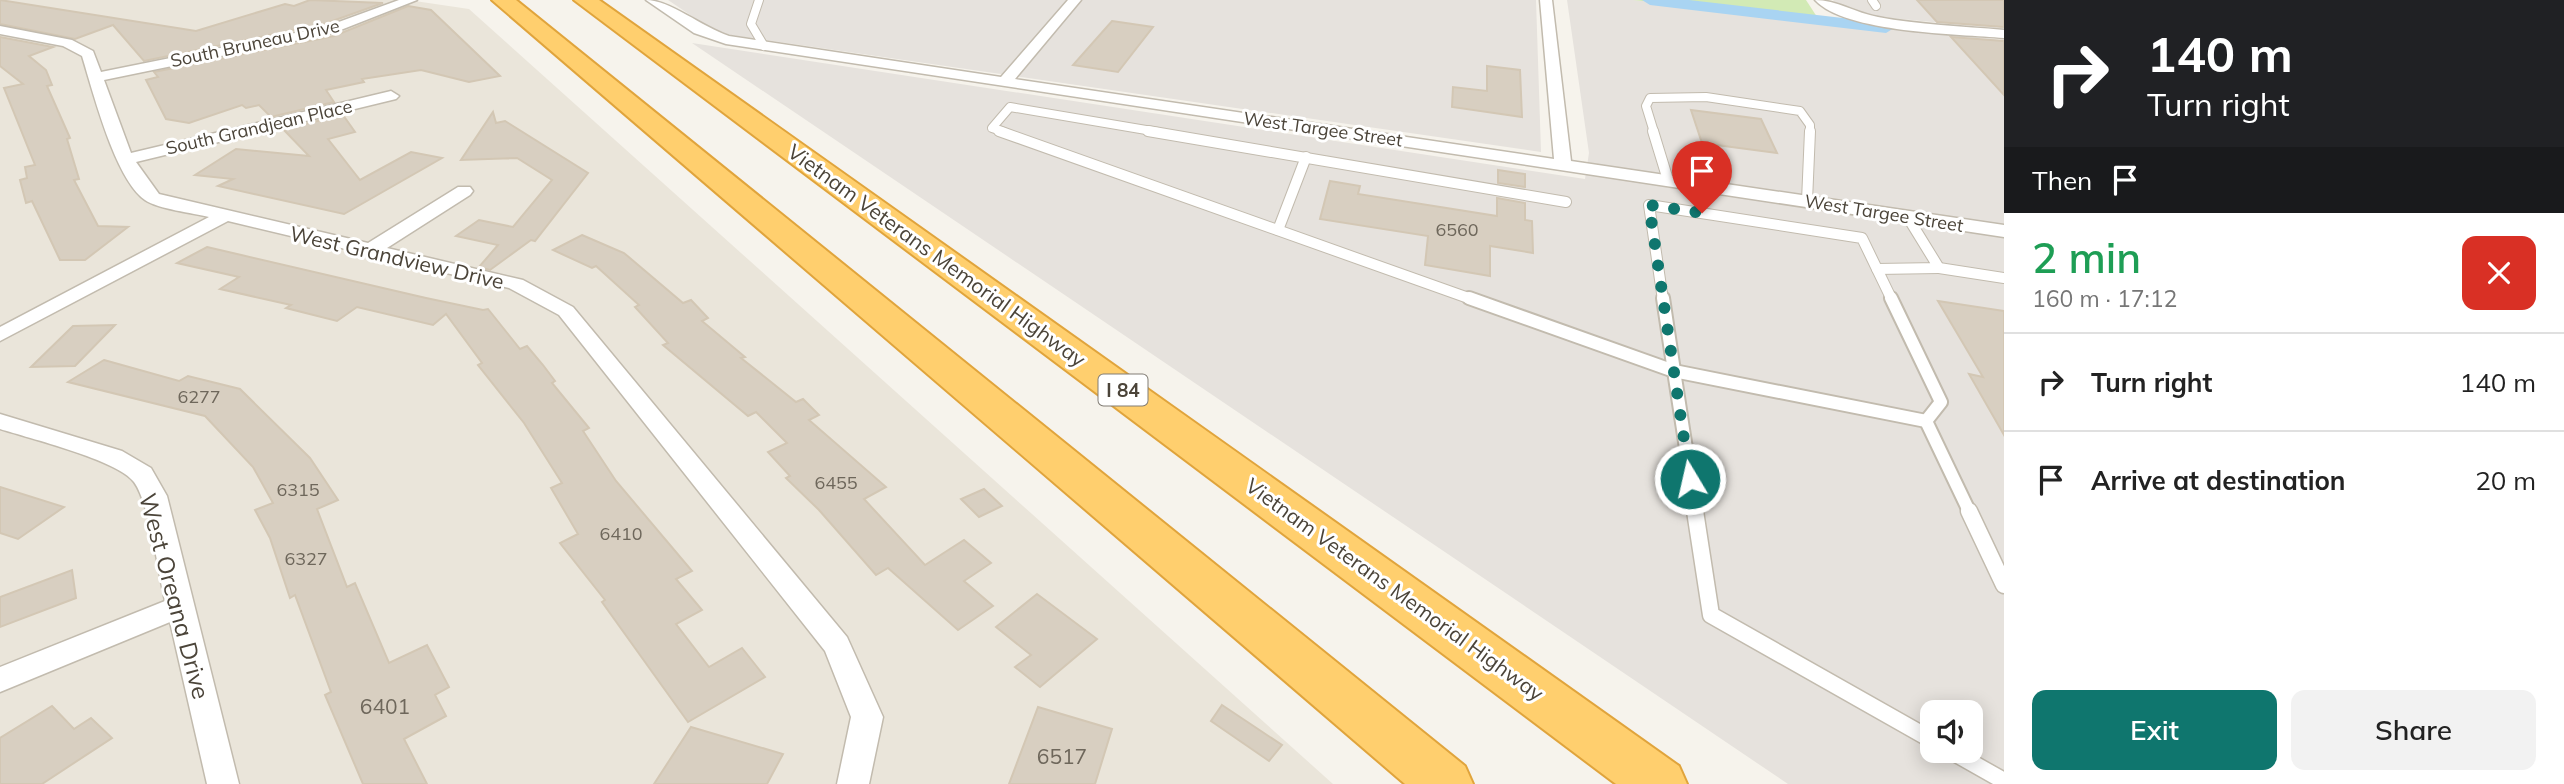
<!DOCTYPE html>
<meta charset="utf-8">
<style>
:root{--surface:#fff;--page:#f2f2f2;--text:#222;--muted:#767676;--line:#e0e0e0;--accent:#0f766e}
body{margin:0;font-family:Mulish,sans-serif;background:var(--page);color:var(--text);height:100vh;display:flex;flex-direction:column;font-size:26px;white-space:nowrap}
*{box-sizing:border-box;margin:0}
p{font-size:23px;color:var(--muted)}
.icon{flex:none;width:38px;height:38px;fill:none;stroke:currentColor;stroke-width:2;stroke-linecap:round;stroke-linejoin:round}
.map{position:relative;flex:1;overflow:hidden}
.side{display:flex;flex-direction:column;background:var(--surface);width:560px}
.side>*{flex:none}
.banner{background:#202124;color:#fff;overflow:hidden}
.controls{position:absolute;left:1920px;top:700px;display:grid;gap:14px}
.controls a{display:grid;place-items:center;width:63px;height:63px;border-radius:14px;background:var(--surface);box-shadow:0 4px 18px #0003;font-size:35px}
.pin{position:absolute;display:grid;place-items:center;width:60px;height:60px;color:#fff;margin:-72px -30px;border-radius:50% 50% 50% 0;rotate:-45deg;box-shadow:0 0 7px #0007}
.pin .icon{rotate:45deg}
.me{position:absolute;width:77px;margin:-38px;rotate:351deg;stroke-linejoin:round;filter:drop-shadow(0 0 5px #0008)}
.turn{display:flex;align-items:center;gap:24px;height:147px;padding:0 28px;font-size:32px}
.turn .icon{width:91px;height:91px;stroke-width:2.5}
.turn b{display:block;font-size:49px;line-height:60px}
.then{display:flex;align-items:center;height:66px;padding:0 28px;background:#0003;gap:14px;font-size:26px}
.round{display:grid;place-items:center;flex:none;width:74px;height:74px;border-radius:14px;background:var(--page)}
.headline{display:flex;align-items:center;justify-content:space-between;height:119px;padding:0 28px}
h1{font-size:42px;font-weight:600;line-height:52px;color:#1e9e55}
.action{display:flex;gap:14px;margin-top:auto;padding:14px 28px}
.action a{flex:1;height:80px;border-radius:14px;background:var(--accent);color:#fff;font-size:28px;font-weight:600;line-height:80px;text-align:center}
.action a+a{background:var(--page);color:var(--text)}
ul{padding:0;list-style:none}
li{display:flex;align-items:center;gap:21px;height:98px;padding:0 28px;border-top:2px solid var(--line)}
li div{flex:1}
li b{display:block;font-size:26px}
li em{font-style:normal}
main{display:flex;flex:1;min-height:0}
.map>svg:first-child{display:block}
.residential{fill:#eae5da}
.industrial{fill:#e6e2dd;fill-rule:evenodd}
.green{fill:#d2eab5}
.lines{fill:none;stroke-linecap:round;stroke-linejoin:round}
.canal{fill:#a9d4f2;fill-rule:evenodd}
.building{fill:#d8cfc1;stroke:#d3c7b4;stroke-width:2}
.service-far3-casing{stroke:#c2bbae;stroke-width:10}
.service-far2-casing{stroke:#c2bbae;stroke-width:12}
.service-far1-casing{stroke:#c2bbae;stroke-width:16}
.service-casing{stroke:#c2bbae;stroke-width:19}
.minor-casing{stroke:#c2bbae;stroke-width:3}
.motorway-casing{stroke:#e0a43c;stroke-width:4}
.service-far3{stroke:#fff;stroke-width:8}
.service-far2{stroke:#fff;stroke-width:10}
.service-far1{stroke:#fff;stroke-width:12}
.service{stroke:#fff;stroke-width:16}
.minor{fill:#fff;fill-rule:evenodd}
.motorway{fill:#ffcf6e;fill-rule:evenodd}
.route{stroke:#0f766e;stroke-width:12;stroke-dasharray:0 21.6}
.labels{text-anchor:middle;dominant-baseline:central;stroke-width:6;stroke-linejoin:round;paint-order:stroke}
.far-street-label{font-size:18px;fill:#4b4439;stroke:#fff}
.number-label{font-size:18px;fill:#6e675b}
.shield{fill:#fff;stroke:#817c74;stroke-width:2}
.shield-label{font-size:19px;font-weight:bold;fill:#4b4439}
.street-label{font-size:21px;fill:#4b4439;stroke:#fff}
.near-number-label{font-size:21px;fill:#6e675b}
.near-street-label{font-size:24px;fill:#4b4439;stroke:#fff}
</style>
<main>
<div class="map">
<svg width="2004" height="784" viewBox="0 0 2004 784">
<rect width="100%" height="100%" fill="#f6f3ec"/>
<path class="residential" d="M0 0H408L469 9 1333 784H0Z"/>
<g class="industrial">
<path d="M668 0H1536L1541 152 717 33Z"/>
<path d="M1567 0H1633L2004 40V784H1788L692 43 1585 179 1589 153ZM1932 712H1970V751H1932Z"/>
<path d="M1833 0H2004V29L1871 16 1837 5Z"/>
</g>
<path class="green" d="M1633 0H1806L1819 20Z"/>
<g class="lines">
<path class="canal" d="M1642 0H1689L1886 23 1894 28 1886 33 1650 5Z"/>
</g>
<g class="building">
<path d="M0 0 196 31 285 4 294 6 310 0 383 3 324 24 144 61 113 25 75 39 0 24Z"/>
<path d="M1917 0H2004V27L1937 22Z"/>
<path d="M408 6 431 10 500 76 469 82 421 70 362 79 364 82 326 90 334 102 271 117 259 105 246 108 242 105 189 123 166 119 146 80 158 77 154 72 334 36Z"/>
<path d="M1112 21 1153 27 1118 72 1073 65Z"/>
<path d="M0 37 53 47 29 56 46 70 52 85 47 86 70 138 67 139 79 179 74 180 98 226 128 227 85 260H60L32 201 26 203 20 180 27 178 25 167 35 165 4 88 23 84 0 66Z"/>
<path d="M1951 37 2004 41V95Z"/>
<path d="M1487 66 1520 70 1522 117 1452 107 1453 87 1487 91Z"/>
<path d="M1691 110 1761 119 1777 153 1702 143Z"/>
<path d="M493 112 496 123 505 121 588 173 535 241 531 240 490 270 479 267 498 245 456 236 479 220 513 227 552 180 517 158 461 160Z"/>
<path d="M343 115 355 132 328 139 360 180 411 152 442 158 344 214 218 186 233 179 195 175 236 149 309 156 283 129Z"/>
<path d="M1498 170 1525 174V187L1498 183Z"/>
<path d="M1330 181 1360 186 1358 194 1497 216V198L1525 203V220L1532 221 1533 253 1490 246V276L1425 265 1428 236 1320 219Z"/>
<path d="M582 235 624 253 683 303 691 300 708 318 702 321 745 357 741 358 796 402 803 399 819 415 809 420 886 487 864 499 925 565 964 540 991 563 964 581 993 606 958 630 888 568 876 575 819 510 786 478 790 476 768 452 787 443 756 412 748 416 663 345 668 343 635 307 639 305 596 266 592 268 553 250Z"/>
<path d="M207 247 426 298 483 310 488 309 520 349 527 346 543 365 555 381 552 383 589 428 583 431 616 481 692 571 676 579 702 610 676 624 709 667 742 648 765 677 688 722 602 602 605 600 560 543 578 534 551 488 562 483 524 423 478 365 482 363 446 314 433 325 357 307 337 321 286 308 291 305 220 289 239 277 177 263Z"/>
<path d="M1938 301 2004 311V435L1969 374 1983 377Z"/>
<path d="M115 325 75 366 31 367 73 326Z"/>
<path d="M104 360 179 381 188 376 240 389 310 458 338 500 317 509 347 587 355 583 389 663 427 645 449 687 435 695 446 716 404 739 427 784H363L325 695 331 692 295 595 290 598 270 538 255 510 273 503 253 467 205 416 68 382Z"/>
<path d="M0 487 64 507 18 539 0 533Z"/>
<path d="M984 489 1002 506 979 517 961 499Z"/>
<path d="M72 570 76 598 0 627V597Z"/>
<path d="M1037 594 1097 639 1040 687 1015 667 1031 655 996 627Z"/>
<path d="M1222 705 1282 745 1269 761 1211 721Z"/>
<path d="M52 706 74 729 91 718 112 738 42 784H0V738Z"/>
<path d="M1038 707 1112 729 1095 784H1009Z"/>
<path d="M691 727 783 754 767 784H654Z"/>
</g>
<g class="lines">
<defs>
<g id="service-far3">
<path d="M759 0 751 24 764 46"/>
<path d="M1872 0 1876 6"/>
<path d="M1004 132 992 128 1010 107 1158 132"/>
<path d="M1654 132 1646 106 1650 98 1706 97 1800 111 1810 125V132"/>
</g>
<g id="service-far2">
<path d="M999 131 1474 300"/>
<path d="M1148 131 1566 202"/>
<path d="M1653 131 1668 180"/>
<path d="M1807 201 1810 131"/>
<path d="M1278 230 1306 157"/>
<path d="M1939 268 2004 278"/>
<path d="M1877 269 1939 268 1907 216"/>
<path d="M1663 300 1649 205 1862 238 1892 300"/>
</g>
<g id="service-far1">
<path d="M1469 298 1674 371 1663 298"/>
<path d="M1891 298 1941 402 1926 421 1970 513"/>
<path d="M1696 513 1674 371 1926 421"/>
</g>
<g id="service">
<path d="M1695 511 1711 615 1932 740"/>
<path d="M1969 511 2004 585"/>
<path d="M1951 751 2004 781"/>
</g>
<g id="minor">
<path d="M399 0H417L333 33 104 80 131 153 391 91 399 96 396 99 136 162 159 194 368 243 458 187H470L473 191 470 195 387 248 523 280 573 307 847 637 883 717 869 784H837L851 717 825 651 559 315 509 288 228 221 0 341V327L209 217C193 213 158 209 145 200 115 179 93 92 82 56L63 46 0 34V26L72 40 93 51 101 72 325 27Z"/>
<path d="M646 0C670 0 702 27 729 36L1001 77 1068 0H1081L1015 79 1554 159 1540 0H1552L1571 161 2004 225V237L726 44 694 33Z"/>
<path d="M1815 0C1836 0 1856 13 1878 17 1919 25 1962 26 2004 30V38C1959 34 1845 33 1815 0Z"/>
<path d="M0 414 122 451 151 468 167 496 239 784H207L170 622 0 692V667L165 601C158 572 150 504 134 482 118 460 28 438 0 429Z"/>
</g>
<g id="motorway">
<path d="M492 0H516L1465 766 1473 784H1405Z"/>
<path d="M574 0H599L1679 766 1687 784H1616Z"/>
</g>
</defs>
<use href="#service-far3" class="service-far3-casing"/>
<use href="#service-far2" class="service-far2-casing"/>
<use href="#service-far1" class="service-far1-casing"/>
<use href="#service" class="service-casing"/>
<use href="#minor" class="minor-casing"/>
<use href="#motorway" class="motorway-casing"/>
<use href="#service-far3" class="service-far3"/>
<use href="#service-far2" class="service-far2"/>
<use href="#service-far1" class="service-far1"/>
<use href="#service" class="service"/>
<use href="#minor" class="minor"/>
<use href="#motorway" class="motorway"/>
</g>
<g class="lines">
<path class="route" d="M1690 479 1649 205 1702 213"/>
</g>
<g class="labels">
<g class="far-street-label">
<text transform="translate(255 43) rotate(-12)">South Bruneau Drive</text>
<text transform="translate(259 127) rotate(-13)">South Grandjean Place</text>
<text transform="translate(1323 129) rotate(8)">West Targee Street</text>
<text transform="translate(1884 213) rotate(9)">West Targee Street</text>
</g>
<g class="number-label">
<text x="1457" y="229">6560</text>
<text x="199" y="396">6277</text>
<text x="836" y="482">6455</text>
<text x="298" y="489">6315</text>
<text x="621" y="533">6410</text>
<text x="306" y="558">6327</text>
</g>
<rect class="shield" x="1098.5" y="374.5" width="49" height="31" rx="5"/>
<g class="shield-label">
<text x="1123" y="390">I 84</text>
</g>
<g class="street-label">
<text transform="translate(937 255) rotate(36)">Vietnam Veterans Memorial Highway</text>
<text transform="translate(397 257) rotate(13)">West Grandview Drive</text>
<text transform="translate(1395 589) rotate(36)">Vietnam Veterans Memorial Highway</text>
</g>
<g class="near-number-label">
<text x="385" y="706">6401</text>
<text x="1062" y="756">6517</text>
</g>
<g class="near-street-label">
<text transform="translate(175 596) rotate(75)">West Oreana Drive</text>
</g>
</g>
</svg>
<div class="controls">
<a><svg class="icon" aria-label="sound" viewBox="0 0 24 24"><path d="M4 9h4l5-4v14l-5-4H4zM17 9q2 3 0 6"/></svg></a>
</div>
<div class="pin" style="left:1702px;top:213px;background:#d93025"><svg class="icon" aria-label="arrive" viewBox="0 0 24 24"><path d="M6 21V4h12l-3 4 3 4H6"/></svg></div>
<svg class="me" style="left:1690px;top:479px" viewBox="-20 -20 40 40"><circle r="17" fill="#0f766e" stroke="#fff" stroke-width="3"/><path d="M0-11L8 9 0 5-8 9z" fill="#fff"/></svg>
</div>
<section class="side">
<div class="banner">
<div class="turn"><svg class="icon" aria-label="right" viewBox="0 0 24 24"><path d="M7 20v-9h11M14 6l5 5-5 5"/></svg><div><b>140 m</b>Turn right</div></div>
<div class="then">Then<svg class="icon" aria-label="arrive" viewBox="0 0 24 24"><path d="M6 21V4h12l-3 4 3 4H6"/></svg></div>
</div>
<div class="headline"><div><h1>2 min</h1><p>160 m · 17:12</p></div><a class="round" style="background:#d93025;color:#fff"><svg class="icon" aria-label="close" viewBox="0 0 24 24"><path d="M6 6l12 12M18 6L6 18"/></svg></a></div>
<ul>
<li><svg class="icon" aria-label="right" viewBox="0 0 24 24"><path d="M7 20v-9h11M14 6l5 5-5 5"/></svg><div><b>Turn right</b></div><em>140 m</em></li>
<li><svg class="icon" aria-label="arrive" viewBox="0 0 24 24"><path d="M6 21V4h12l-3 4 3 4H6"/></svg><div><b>Arrive at destination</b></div><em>20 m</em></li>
</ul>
<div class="action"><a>Exit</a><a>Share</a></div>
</section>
</main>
